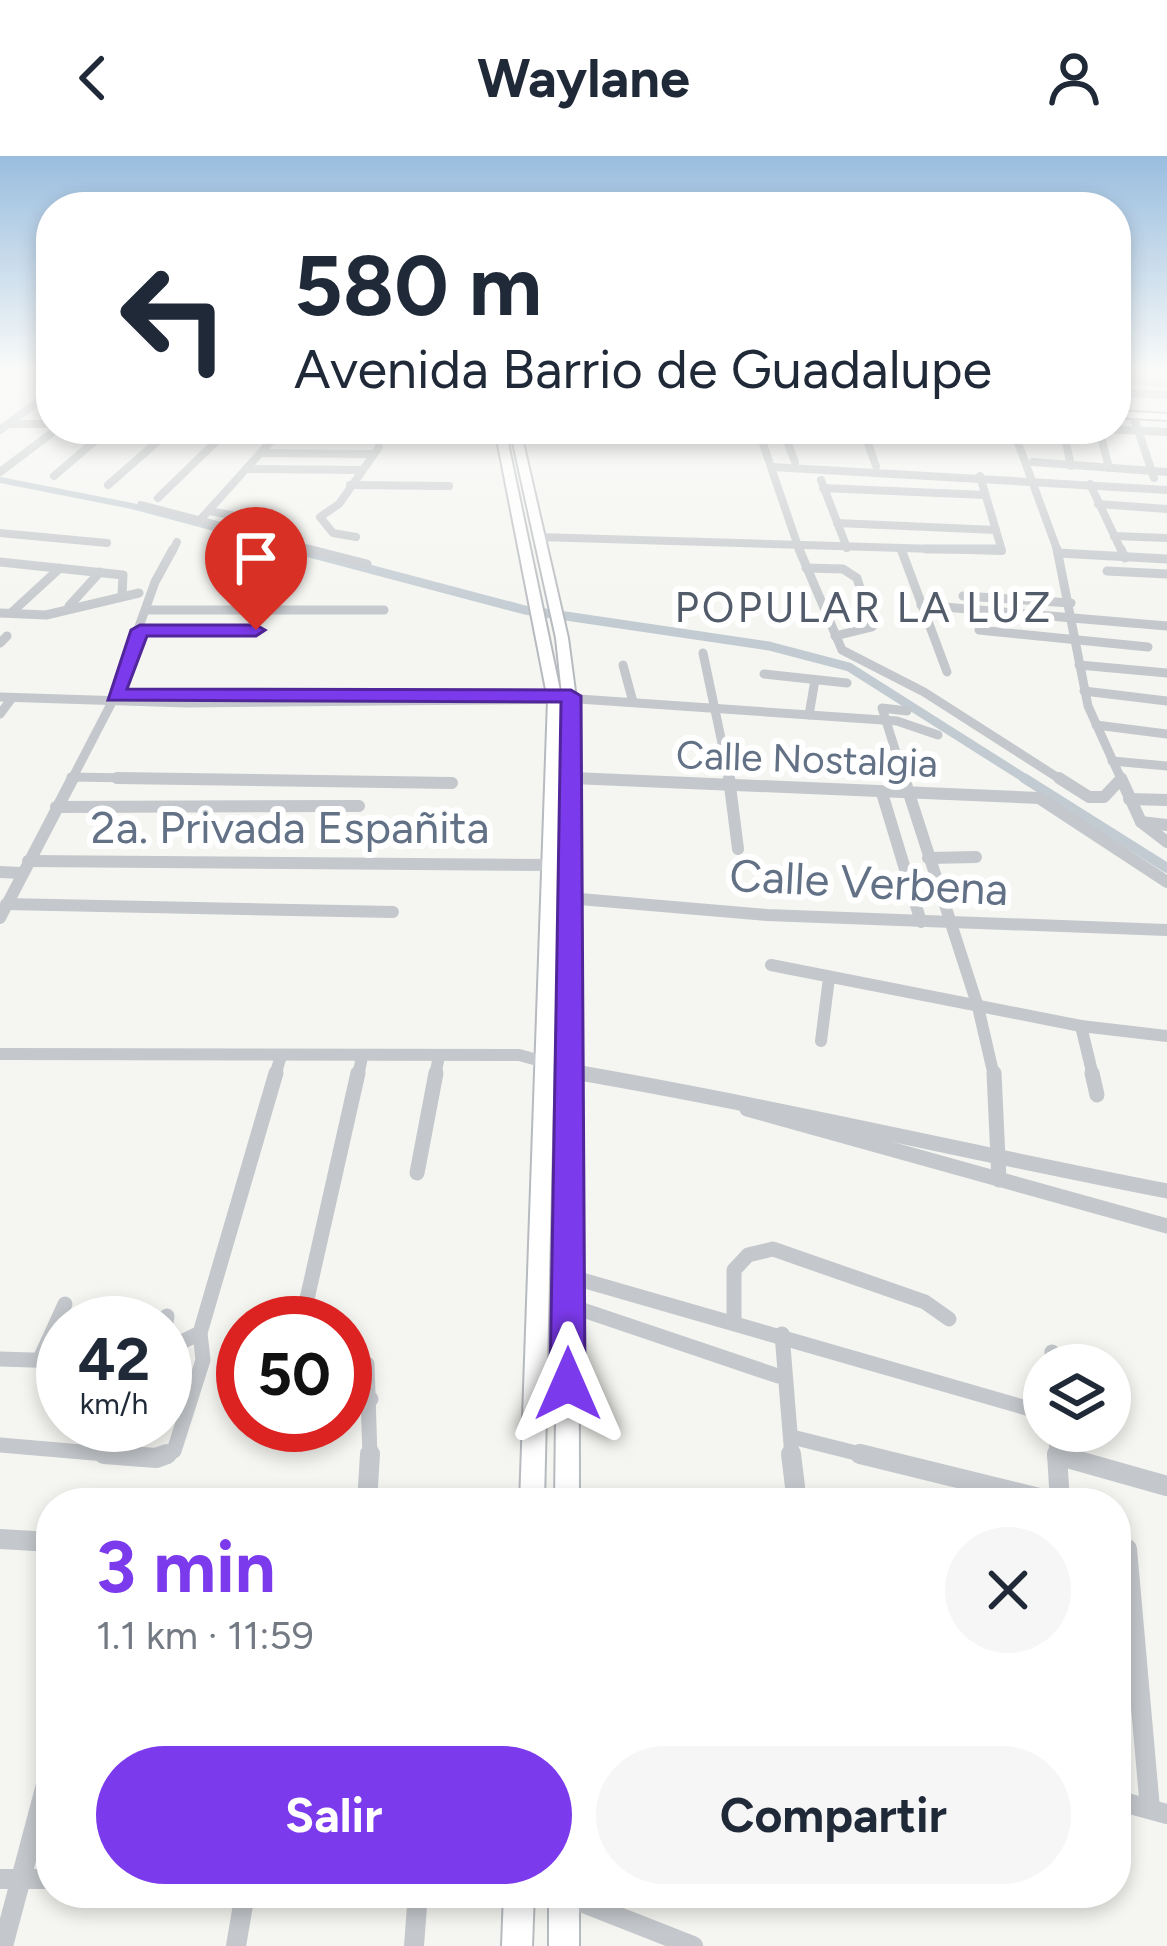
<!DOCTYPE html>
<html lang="es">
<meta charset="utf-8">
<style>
:root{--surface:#fff;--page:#f6f6f7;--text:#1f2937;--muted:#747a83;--accent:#7c3aed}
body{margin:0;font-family:Figtree,sans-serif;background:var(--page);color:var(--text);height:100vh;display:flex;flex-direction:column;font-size:45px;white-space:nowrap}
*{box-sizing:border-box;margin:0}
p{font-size:39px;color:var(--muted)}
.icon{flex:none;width:66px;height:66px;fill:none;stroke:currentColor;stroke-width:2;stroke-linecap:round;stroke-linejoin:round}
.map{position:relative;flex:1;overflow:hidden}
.sheet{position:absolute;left:36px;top:1332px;width:1095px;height:420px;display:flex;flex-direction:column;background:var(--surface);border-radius:48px;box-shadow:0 6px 18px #0003}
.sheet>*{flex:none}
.banner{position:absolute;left:36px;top:36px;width:1095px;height:252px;border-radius:48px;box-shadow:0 6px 18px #0003;background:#fff;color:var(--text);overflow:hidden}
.buttons{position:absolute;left:1023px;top:1188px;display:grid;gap:24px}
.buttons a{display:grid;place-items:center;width:108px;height:108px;border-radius:50%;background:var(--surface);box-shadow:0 6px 18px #0003;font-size:60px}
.speed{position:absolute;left:36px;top:1140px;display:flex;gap:24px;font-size:60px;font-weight:700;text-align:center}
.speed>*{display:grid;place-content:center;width:156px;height:156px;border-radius:50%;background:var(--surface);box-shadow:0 6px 18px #0003;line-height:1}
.speed small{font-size:30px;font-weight:400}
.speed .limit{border:18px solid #d22;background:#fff;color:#111}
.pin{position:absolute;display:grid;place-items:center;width:102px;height:102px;color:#fff;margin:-123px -51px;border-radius:50% 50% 50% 0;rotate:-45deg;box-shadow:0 0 12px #0007}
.pin .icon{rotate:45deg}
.me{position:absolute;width:132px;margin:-66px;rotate:0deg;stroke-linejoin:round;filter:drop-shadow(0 0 9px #0008)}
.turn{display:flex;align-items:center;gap:42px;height:252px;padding:0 60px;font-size:54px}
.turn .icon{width:156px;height:156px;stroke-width:2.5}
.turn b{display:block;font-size:84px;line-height:102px}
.round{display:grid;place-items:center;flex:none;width:126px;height:126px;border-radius:63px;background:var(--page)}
.summary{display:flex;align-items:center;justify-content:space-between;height:204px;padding:0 60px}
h1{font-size:72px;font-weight:700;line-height:90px;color:var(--accent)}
.cta{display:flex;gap:24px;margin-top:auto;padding:24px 60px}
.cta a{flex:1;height:138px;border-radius:72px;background:var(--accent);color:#fff;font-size:48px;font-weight:700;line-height:138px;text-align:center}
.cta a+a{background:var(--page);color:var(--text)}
header{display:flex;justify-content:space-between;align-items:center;height:156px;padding:0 60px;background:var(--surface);font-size:54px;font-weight:700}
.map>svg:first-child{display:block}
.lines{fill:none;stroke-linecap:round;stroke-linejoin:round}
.canal-far2{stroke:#c2cbd2;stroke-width:6}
.canal-far1{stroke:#c2cbd2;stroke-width:9}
.canal{stroke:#c2cbd2;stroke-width:10}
.major-casing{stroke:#b7babf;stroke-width:4}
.minor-far4{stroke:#c4c7cb;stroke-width:8}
.minor-far3{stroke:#c4c7cb;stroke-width:9}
.minor-far2{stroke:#c4c7cb;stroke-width:12}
.minor-far1{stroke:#c4c7cb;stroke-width:15}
.minor{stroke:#c4c7cb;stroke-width:20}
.major{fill:#fff;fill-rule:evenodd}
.route{fill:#7c3aed;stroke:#51269a;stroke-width:3}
.labels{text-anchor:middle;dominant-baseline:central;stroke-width:12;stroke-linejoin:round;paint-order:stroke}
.far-street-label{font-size:39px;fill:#627185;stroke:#fff}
.far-quarter-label{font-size:42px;letter-spacing:3px;fill:#515b69;stroke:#fff}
.street-label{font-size:45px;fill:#627185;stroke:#fff}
</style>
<header><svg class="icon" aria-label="back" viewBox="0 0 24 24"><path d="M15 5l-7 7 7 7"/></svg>Waylane<svg class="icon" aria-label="person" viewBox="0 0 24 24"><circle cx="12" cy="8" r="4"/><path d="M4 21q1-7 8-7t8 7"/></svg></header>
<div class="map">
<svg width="1167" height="1790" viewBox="0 0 1167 1790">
<rect width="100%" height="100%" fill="#f5f6f1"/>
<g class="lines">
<path class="canal-far2" d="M0 324 132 350 304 396"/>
<path class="canal-far1" d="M294 393 525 454 769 490 849 511 1029 625"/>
<path class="canal" d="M1024 622 1167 712"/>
<defs>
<g id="major">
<path d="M0 217H5L0 220Z"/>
<path d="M1116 255 1167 258V264L1116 261Z"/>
<path d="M495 273H505L562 544 544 1347H520L548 544Z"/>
<path d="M510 273H520L568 482 578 558 579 1347H555L564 558 556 482Z"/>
<path d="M504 1737H534L532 1790H502Z"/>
<rect x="549" y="1737" width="30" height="53"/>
</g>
</defs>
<use href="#major" class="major-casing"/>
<g class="minor-far4">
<path d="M1116 224 1167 227"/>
<path d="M1130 237 1167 239"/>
<path d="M1133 259 1154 322"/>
<path d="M8 268H51"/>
<path d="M132 273H229"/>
<path d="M454 273 501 274"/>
<path d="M1013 273 1058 396"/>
<path d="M1063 273 1071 310"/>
<path d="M1099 273 1109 312"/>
<path d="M1102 273 1167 276"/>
<path d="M0 274 51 236"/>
<path d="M785 280 795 306"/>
<path d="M866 282 876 310"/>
<path d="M262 297 373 298"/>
<path d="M1033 306 1167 316"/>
<path d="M772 311 1167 334"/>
<path d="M246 313 361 314"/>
<path d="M0 316 57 273"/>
<path d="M54 320 109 273"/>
<path d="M821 324 847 392"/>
<path d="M1090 328 1122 396"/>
<path d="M108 329 172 273"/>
<path d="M350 329 449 330"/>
<path d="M823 332 985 339"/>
<path d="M158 342 229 273"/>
<path d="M1098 348 1167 353"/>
<path d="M141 349 320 396"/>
<path d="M209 355 270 366"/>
<path d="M200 364 282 273"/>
<path d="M837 367 996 374"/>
<path d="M0 377 107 387"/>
<path d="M1114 380 1167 382"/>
<path d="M356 381 333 377 320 361 339 348 379 291"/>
<path d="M538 381 1002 395 980 320"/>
<path d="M172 396 177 386"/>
<path d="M800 396 761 282H893"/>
</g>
<g class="minor-far3">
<path d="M308 393 367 408"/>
<path d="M799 393 842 494 924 536 1063 625"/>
<path d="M901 393 947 516"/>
<path d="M926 393H1001"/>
<path d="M1057 393 1088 550 1122 625"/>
<path d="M1121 393 1125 402"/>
<path d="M1058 397 1167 403"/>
<path d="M0 406 123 419 122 438"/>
<path d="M806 412 843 413 857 422 872 471 835 480"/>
<path d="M1107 415 1167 418"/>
<path d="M963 440 1071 447"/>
<path d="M921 449 1167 470"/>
<path d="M69 450 100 416"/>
<path d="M149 454H384"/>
<path d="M0 457 46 459 139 437"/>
<path d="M11 457 60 412"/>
<path d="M140 474H256"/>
<path d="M979 474 1148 491"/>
<path d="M0 487 7 480"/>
<path d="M703 497 730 625"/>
<path d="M623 509 633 546"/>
<path d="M1079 509 1167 517"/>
<path d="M764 518 847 527"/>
<path d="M1084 535 1167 545"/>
<path d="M0 541 187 547 579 543 897 565 938 579"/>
<path d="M0 558 12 542"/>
<path d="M809 559 815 524"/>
<path d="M1096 569 1167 578"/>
<path d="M1112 605 1167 610"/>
<path d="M71 621 308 625"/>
<path d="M573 622 637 625"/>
<path d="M71 625 112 546 155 426 173 393"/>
<path d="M905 625 882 552 907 555"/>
</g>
<g class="minor-far2">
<path d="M117 622 452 627"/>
<path d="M573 622 1039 642 1167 726"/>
<path d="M729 622 738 693"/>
<path d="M904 622 978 851 994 920"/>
<path d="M1059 622 1089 641H1104L1120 624"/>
<path d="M1121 622 1141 666 1167 686"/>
<path d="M882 637 921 766"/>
<path d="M1129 643 1167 644"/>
<path d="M56 651 359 650"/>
<path d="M1141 666 1167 669"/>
<path d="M928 702 976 701"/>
<path d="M28 705 551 709"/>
<path d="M0 716 21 717"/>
<path d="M568 742 767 759 1167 774"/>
<path d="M6 748 393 756"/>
<path d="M0 762 73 622"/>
<path d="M771 809 1081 870 1167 880"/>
<path d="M1081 870 1093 920"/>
<path d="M821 885 829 822"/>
<path d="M0 898 519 899 597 920"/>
<path d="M275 920 280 903"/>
<path d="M358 920 362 901"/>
<path d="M435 920 439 900"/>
</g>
<g class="minor-far1">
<path d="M580 917C777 951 971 997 1167 1035"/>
<path d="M994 917 999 1024"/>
<path d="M1092 917 1097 939"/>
<path d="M747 953 1167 1070"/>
<path d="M417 1017 436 917"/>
<path d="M568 1120 1044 1257"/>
<path d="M307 1143 358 917"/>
<path d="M568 1149 778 1220"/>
<path d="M734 1165V1114L748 1099 773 1093 925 1146 949 1163"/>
<path d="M165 1174 167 1160"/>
<path d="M782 1178 792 1301"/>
<path d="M165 1194 200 1177"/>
<path d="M1052 1196 1053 1209"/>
<path d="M0 1203 63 1205"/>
<path d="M39 1205 65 1148"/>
<path d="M367 1208 370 1301"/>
<path d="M345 1243H371"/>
<path d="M1056 1275 1057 1301"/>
<path d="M792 1281 872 1301"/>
<path d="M0 1289 140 1301"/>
<path d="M1057 1299 1063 1301"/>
<path d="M159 1301 174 1295 203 1204 200 1177 276 917"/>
</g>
<g class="minor">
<path d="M104 1298 156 1302 167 1298"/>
<path d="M791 1298 797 1347"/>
<path d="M860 1298 1060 1347 1057 1298"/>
<path d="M1057 1299 1167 1330"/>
<path d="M367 1347 370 1298"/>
<path d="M0 1383 51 1386"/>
<path d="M1127 1393 1150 1653"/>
<path d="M1116 1644 1167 1658"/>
<path d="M0 1723H51"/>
<path d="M558 1737 693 1790"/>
<path d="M3 1790 51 1610"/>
<path d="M236 1790 245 1737"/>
<path d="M414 1790 418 1737"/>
</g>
<use href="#major" class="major"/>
</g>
<linearGradient id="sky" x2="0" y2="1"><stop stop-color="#99bddf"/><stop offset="0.46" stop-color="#fafbf9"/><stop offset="1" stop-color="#fafbf9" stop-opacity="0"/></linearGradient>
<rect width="1167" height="467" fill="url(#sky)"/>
<path class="route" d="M140 469H256L265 474 256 480H147L127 533 571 534 581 540 585 1228 580 1239 568 1244 555 1239 550 1228 561 546 108 544 131 474Z"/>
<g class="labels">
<g class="far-street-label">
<text transform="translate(807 603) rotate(2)">Calle Nostalgia</text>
</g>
<g class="far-quarter-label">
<text x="864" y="451">POPULAR LA LUZ</text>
</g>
<g class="street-label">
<text x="290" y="671">2a. Privada Españita</text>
<text transform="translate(869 726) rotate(3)">Calle Verbena</text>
</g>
</g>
</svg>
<div class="buttons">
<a><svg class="icon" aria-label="layers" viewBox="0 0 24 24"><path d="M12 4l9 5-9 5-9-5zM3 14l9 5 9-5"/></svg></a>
</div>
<div class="speed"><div>42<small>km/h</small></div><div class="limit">50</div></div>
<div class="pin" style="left:256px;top:474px;background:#d93025"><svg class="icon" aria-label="arrive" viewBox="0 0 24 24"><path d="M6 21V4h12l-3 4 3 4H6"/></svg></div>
<svg class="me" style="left:568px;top:1228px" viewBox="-20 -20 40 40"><path d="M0-17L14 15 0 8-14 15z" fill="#7c3aed" stroke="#fff" stroke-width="4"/></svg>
<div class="banner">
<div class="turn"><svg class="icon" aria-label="left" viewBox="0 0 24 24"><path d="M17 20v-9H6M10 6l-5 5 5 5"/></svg><div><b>580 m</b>Avenida Barrio de Guadalupe</div></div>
</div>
<section class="sheet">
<div class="summary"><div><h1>3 min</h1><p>1.1 km · 11:59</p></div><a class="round"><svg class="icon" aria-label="close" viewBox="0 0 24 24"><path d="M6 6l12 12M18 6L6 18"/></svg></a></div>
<div class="cta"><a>Salir</a><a>Compartir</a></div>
</section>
</div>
